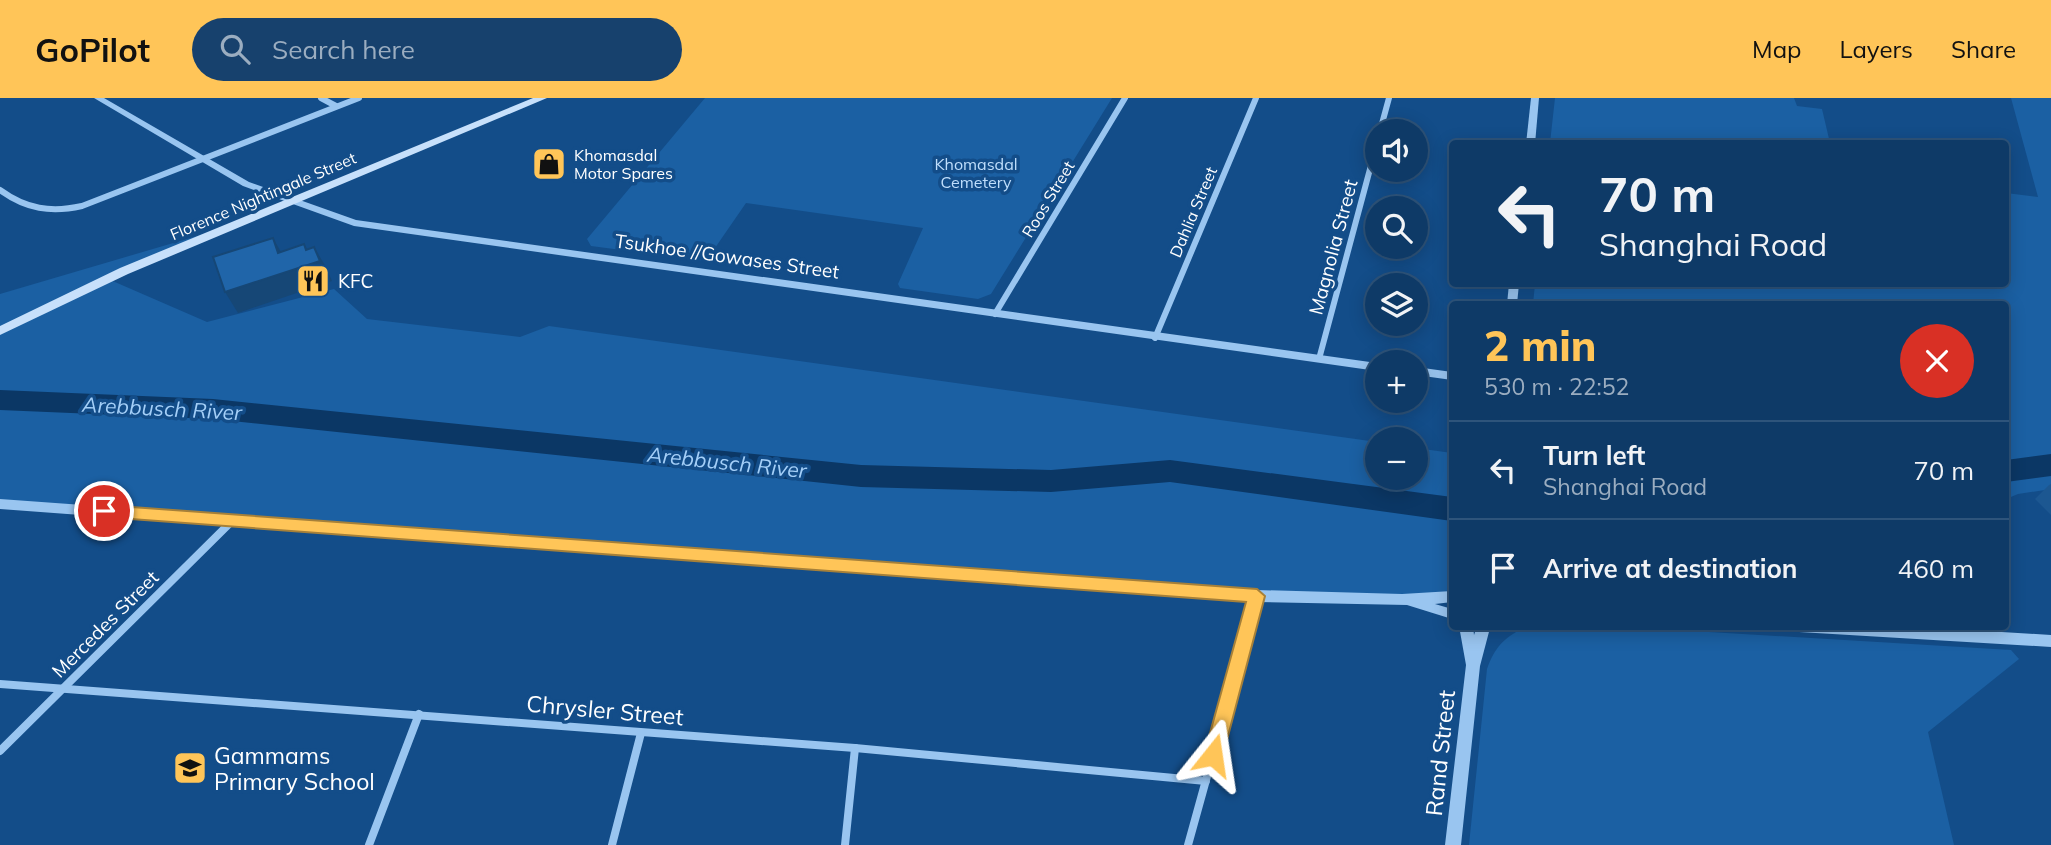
<!DOCTYPE html>
<meta charset="utf-8">
<style>
:root{--surface:#0e3a67;--page:#17416d;--text:#f1f3f6;--muted:#9badc0;--line:#2e547b;--accent:#ffc558}
body{margin:0;font-family:Mulish,sans-serif;background:var(--page);color:var(--text);height:100vh;display:flex;flex-direction:column;font-size:26px;white-space:nowrap}
*{box-sizing:border-box;margin:0}
p{font-size:23px;color:var(--muted)}
.icon{flex:none;width:38px;height:38px;fill:none;stroke:currentColor;stroke-width:2;stroke-linecap:round;stroke-linejoin:round}
.map{position:relative;flex:1;overflow:hidden}
.side{position:absolute;left:1449px;top:203px;width:560px;height:329px;display:flex;flex-direction:column;background:var(--surface);border-radius:7px;box-shadow:0 4px 18px #0003,0 0 0 2px var(--line)}
.side>*{flex:none}
.top-card{position:absolute;left:1449px;top:42px;width:560px;height:147px;border-radius:7px;box-shadow:0 4px 18px #0003,0 0 0 2px var(--line);background:#0e3a67;color:var(--text);overflow:hidden}
.controls{position:absolute;left:1365px;top:21px;display:grid;gap:14px}
.controls a{display:grid;place-items:center;width:63px;height:63px;border-radius:50%;background:var(--surface);box-shadow:0 4px 18px #0003,0 0 0 2px var(--line);font-size:35px}
.pin{position:absolute;display:grid;place-items:center;width:60px;height:60px;color:#fff;margin:-30px;border:4px solid #fff;border-radius:50%;box-shadow:0 2px 7px #0007}
.me{position:absolute;width:77px;margin:-38px;rotate:15deg;stroke-linejoin:round;filter:drop-shadow(0 0 5px #0008)}
.turn{display:flex;align-items:center;gap:24px;height:147px;padding:0 35px;font-size:32px}
.turn .icon{width:91px;height:91px;stroke-width:2.5}
.turn b{display:block;font-size:49px;line-height:60px}
.round{display:grid;place-items:center;flex:none;width:74px;height:74px;border-radius:37px;background:var(--page)}
.headline{display:flex;align-items:center;justify-content:space-between;height:119px;padding:0 35px}
h1{font-size:42px;font-weight:800;line-height:52px;color:var(--accent)}
ul{padding:0;list-style:none}
li{display:flex;align-items:center;gap:21px;height:98px;padding:0 35px;border-top:2px solid var(--line)}
li div{flex:1}
li b{display:block;font-size:26px}
li em{font-style:normal}
header{display:flex;align-items:center;gap:42px;box-sizing:border-box;height:98px;padding:0 35px;background:var(--accent);color:#111}
header strong{font-size:33px}
nav{display:flex;gap:38px;margin-inline-start:auto;font-size:24px}
.search{width:490px;height:63px;background:var(--page);display:flex;align-items:center;gap:18px;box-sizing:border-box;padding:0 24px;border-radius:38px;color:var(--muted);font-size:26px}
.map>svg:first-child{display:block}
.green{fill:#1b60a3}
.lines{fill:none;stroke-linecap:round;stroke-linejoin:round}
.river{fill:#0b3765;fill-rule:evenodd}
.minor-far1{stroke:#99c5f0;stroke-width:6}
.minor{stroke:#99c5f0;stroke-width:8}
.tertiary{fill:#99c5f0;fill-rule:evenodd}
.secondary{fill:#c7e0fb;fill-rule:evenodd}
.wall{fill:#1c5791}
.shaded-wall{fill:#164776}
.building{fill:#2065a9;stroke:#164776;stroke-width:2}
.route{fill:#ffc558;stroke:#a68039;stroke-width:2}
.labels{text-anchor:middle;dominant-baseline:central;stroke-width:7;stroke-linejoin:round;paint-order:stroke}
.far-poi-label{font-size:16px;fill:#fff;stroke:#134d89;text-anchor:start}
.far-park-label{font-size:16px;fill:#bfdefc;stroke:#134d89}
.far-street-label{font-size:16px;fill:#fff;stroke:#134d89}
.street-label{font-size:19px;fill:#fff;stroke:#134d89}
.poi-label{font-size:19px;fill:#fff;stroke:#134d89;text-anchor:start}
.water-label{font-size:21px;font-style:italic;fill:#a4cff8;stroke:#134d89}
.near-street-label{font-size:23px;fill:#fff;stroke:#134d89}
.near-poi-label{font-size:23px;fill:#fff;stroke:#134d89;text-anchor:start}
</style>
<header>
<strong>GoPilot</strong>
<div class="search"><svg class="icon" aria-label="search" viewBox="0 0 24 24"><circle cx="10" cy="10" r="6"/><path d="M15 15l6 6"/></svg>Search here</div>
<nav><a>Map</a><a>Layers</a><a>Share</a></nav>
</header>
<div class="map">
<svg width="2051" height="747" viewBox="0 0 2051 747">
<rect width="100%" height="100%" fill="#134d89"/>
<g class="green">
<path d="M705 0H1112L991 196 978 201 900 190 898 186 923 130 746 105 706 163 591 148 587 141Z"/>
<path d="M1555 0H1794L1797 8 1822 11 1830 45H1550Z"/>
<path d="M2011 0H2051V366L2006 372V206H1533L1535 186H2006V95L2038 99Z"/>
<path d="M231 128 108 181 207 224 334 191 367 221 520 239 549 228 1377 344V380H1416V350L1452 355V499L1402 502 0 406V196Z"/>
<path d="M2051 367V391L2018 396 2006 401V373Z"/>
<path d="M1526 529H1626L2011 552 2019 561 1928 634 1954 747H1469L1487 571C1495 549 1504 539 1526 529Z"/>
</g>
<g class="lines">
<g class="river">
<path d="M0 292 213 301 861 367 1051 372 1170 362 1452 399V423L1170 384 1051 394 861 389 213 321 0 312Z"/>
<path d="M2051 356V378L2006 384V362Z"/>
</g>
<g class="minor-far1">
<path d="M321 0 336 8"/>
<path d="M1380 33 1389 0"/>
<path d="M0 92C26 111 51 115 82 108L359 0"/>
<path d="M995 216 1125 0"/>
<path d="M1155 240 1256 0"/>
<path d="M1319 261 1377 45"/>
</g>
<g class="minor">
<path d="M0 586 855 650 1206 683"/>
<path d="M0 653 232 423"/>
<path d="M369 747 419 616"/>
<path d="M612 747 641 635"/>
<path d="M845 747 855 650"/>
<path d="M1188 747 1257 498"/>
</g>
<g class="tertiary">
<path d="M94 0H104L249 84 356 122 1377 265V273L354 128 243 88Z"/>
<path d="M1531 0H1539L1535 46H1526Z"/>
<path d="M1509 186H1519L1517 206H1507Z"/>
<path d="M1416 269 1452 274V282L1416 277Z"/>
<path d="M0 401 1257 492 1402 496 1452 493V504L1435 506 1452 511V521L1407 507 1257 504 0 411Z"/>
<path d="M1459 528H1473L1474 537 1477 528 1490 530 1480 568 1461 747H1445L1466 567Z"/>
<path d="M1792 528H1905L2051 537V549L1799 534 1794 532Z"/>
</g>
<path class="secondary" d="M533 0H547L128 176 0 237V228L120 170Z"/>
</g>
<path class="wall" d="M2051 386V417L2035 401 2049 387Z"/>
<path class="shaded-wall" d="M273 140 285 161 306 152 304 146 315 165 314 149 326 169 332 183 238 215 225 194 278 155Z"/>
<path class="building" d="M273 140 278 155 304 146 306 152 314 149 320 163 225 194 213 159Z"/>
<path class="route" d="M104 407 1257 491 1265 498 1223 657 1220 663 1213 666 1206 663 1204 657 1246 504 104 419 95 413Z"/>
<defs>
<symbol id="shop-square" viewBox="-11 -11 22 22"><rect x="-9" y="-9" width="18" height="18" rx="4" fill="#ffc558" stroke="#134d89"/><path d="M-5-2.5h2.3a2.7 3.5 0 0 1 5.4 0H5L5.5 6h-11ZM-1.5-2.5h3a1.5 2.3 0 0 0-3 0Z" fill="#111"/></symbol>
<symbol id="restaurant-square" viewBox="-11 -11 22 22"><rect x="-9" y="-9" width="18" height="18" rx="4" fill="#ffc558" stroke="#134d89"/><path d="M-5-6h1v4h1v-4h1v4h1v-4h1v5L-1.5 .5V6h-2V.5L-5-1ZM5-6V6H3V1.5H1.5Q1.5-4 5-6Z" fill="#111"/></symbol>
<symbol id="school-square" viewBox="-11 -11 22 22"><rect x="-9" y="-9" width="18" height="18" rx="4" fill="#ffc558" stroke="#134d89"/><path d="M0-5L7-2L0 1L-7-2ZM-4 1L0 2.5L4 1V4Q0 6-4 4Z" fill="#111"/></symbol>
</defs>
<g fill-rule="evenodd">
<use href="#shop-square" x="530" y="47" width="38" height="38"/>
<use href="#restaurant-square" x="294" y="164" width="38" height="38"/>
<use href="#school-square" x="171" y="651" width="38" height="38"/>
</g>
<g class="labels">
<g class="far-poi-label">
<text x="574" y="57">Khomasdal<tspan x="574" dy="18">Motor Spares</tspan></text>
</g>
<g class="far-park-label">
<text x="976" y="66">Khomasdal<tspan x="976" dy="18">Cemetery</tspan></text>
</g>
<g class="far-street-label">
<text transform="translate(263 98) rotate(-23)">Florence Nightingale Street</text>
<text transform="translate(1048 101) rotate(-59)">Roos Street</text>
<text transform="translate(1193 114) rotate(-67)">Dahlia Street</text>
</g>
<g class="street-label">
<text transform="translate(1333 149) rotate(-75)">Magnolia Street</text>
<text transform="translate(727 158) rotate(8)">Tsukhoe //Gowases Street</text>
<text transform="translate(105 526) rotate(-45)">Mercedes Street</text>
</g>
<g class="poi-label">
<text x="338" y="183">KFC</text>
</g>
<g class="water-label">
<text transform="translate(162 310) rotate(3)">Arebbusch River</text>
<text transform="translate(727 364) rotate(6)">Arebbusch River</text>
</g>
<g class="near-street-label">
<text transform="translate(605 612) rotate(5)">Chrysler Street</text>
<text transform="translate(1440 655) rotate(-84)">Rand Street</text>
</g>
<g class="near-poi-label">
<text x="214" y="657">Gammams<tspan x="214" dy="26">Primary School</tspan></text>
</g>
</g>
</svg>
<div class="controls">
<a><svg class="icon" aria-label="sound" viewBox="0 0 24 24"><path d="M4 9h4l5-4v14l-5-4H4zM17 9q2 3 0 6"/></svg></a>
<a><svg class="icon" aria-label="search" viewBox="0 0 24 24"><circle cx="10" cy="10" r="6"/><path d="M15 15l6 6"/></svg></a>
<a><svg class="icon" aria-label="layers" viewBox="0 0 24 24"><path d="M12 4l9 5-9 5-9-5zM3 14l9 5 9-5"/></svg></a>
<a>+</a>
<a>−</a>
</div>
<div class="pin" style="left:104px;top:413px;background:#d93025"><svg class="icon" aria-label="arrive" viewBox="0 0 24 24"><path d="M6 21V4h12l-3 4 3 4H6"/></svg></div>
<svg class="me" style="left:1213px;top:657px" viewBox="-20 -20 40 40"><path d="M0-17L14 15 0 8-14 15z" fill="#ffc558" stroke="#fff" stroke-width="4"/></svg>
<div class="top-card">
<div class="turn"><svg class="icon" aria-label="left" viewBox="0 0 24 24"><path d="M17 20v-9H6M10 6l-5 5 5 5"/></svg><div><b>70 m</b>Shanghai Road</div></div>
</div>
<section class="side">
<div class="headline"><div><h1>2 min</h1><p>530 m · 22:52</p></div><a class="round" style="background:#d93025;color:#fff"><svg class="icon" aria-label="close" viewBox="0 0 24 24"><path d="M6 6l12 12M18 6L6 18"/></svg></a></div>
<ul>
<li><svg class="icon" aria-label="left" viewBox="0 0 24 24"><path d="M17 20v-9H6M10 6l-5 5 5 5"/></svg><div><b>Turn left</b><p>Shanghai Road</p></div><em>70 m</em></li>
<li><svg class="icon" aria-label="arrive" viewBox="0 0 24 24"><path d="M6 21V4h12l-3 4 3 4H6"/></svg><div><b>Arrive at destination</b></div><em>460 m</em></li>
</ul>
</section>
</div>
